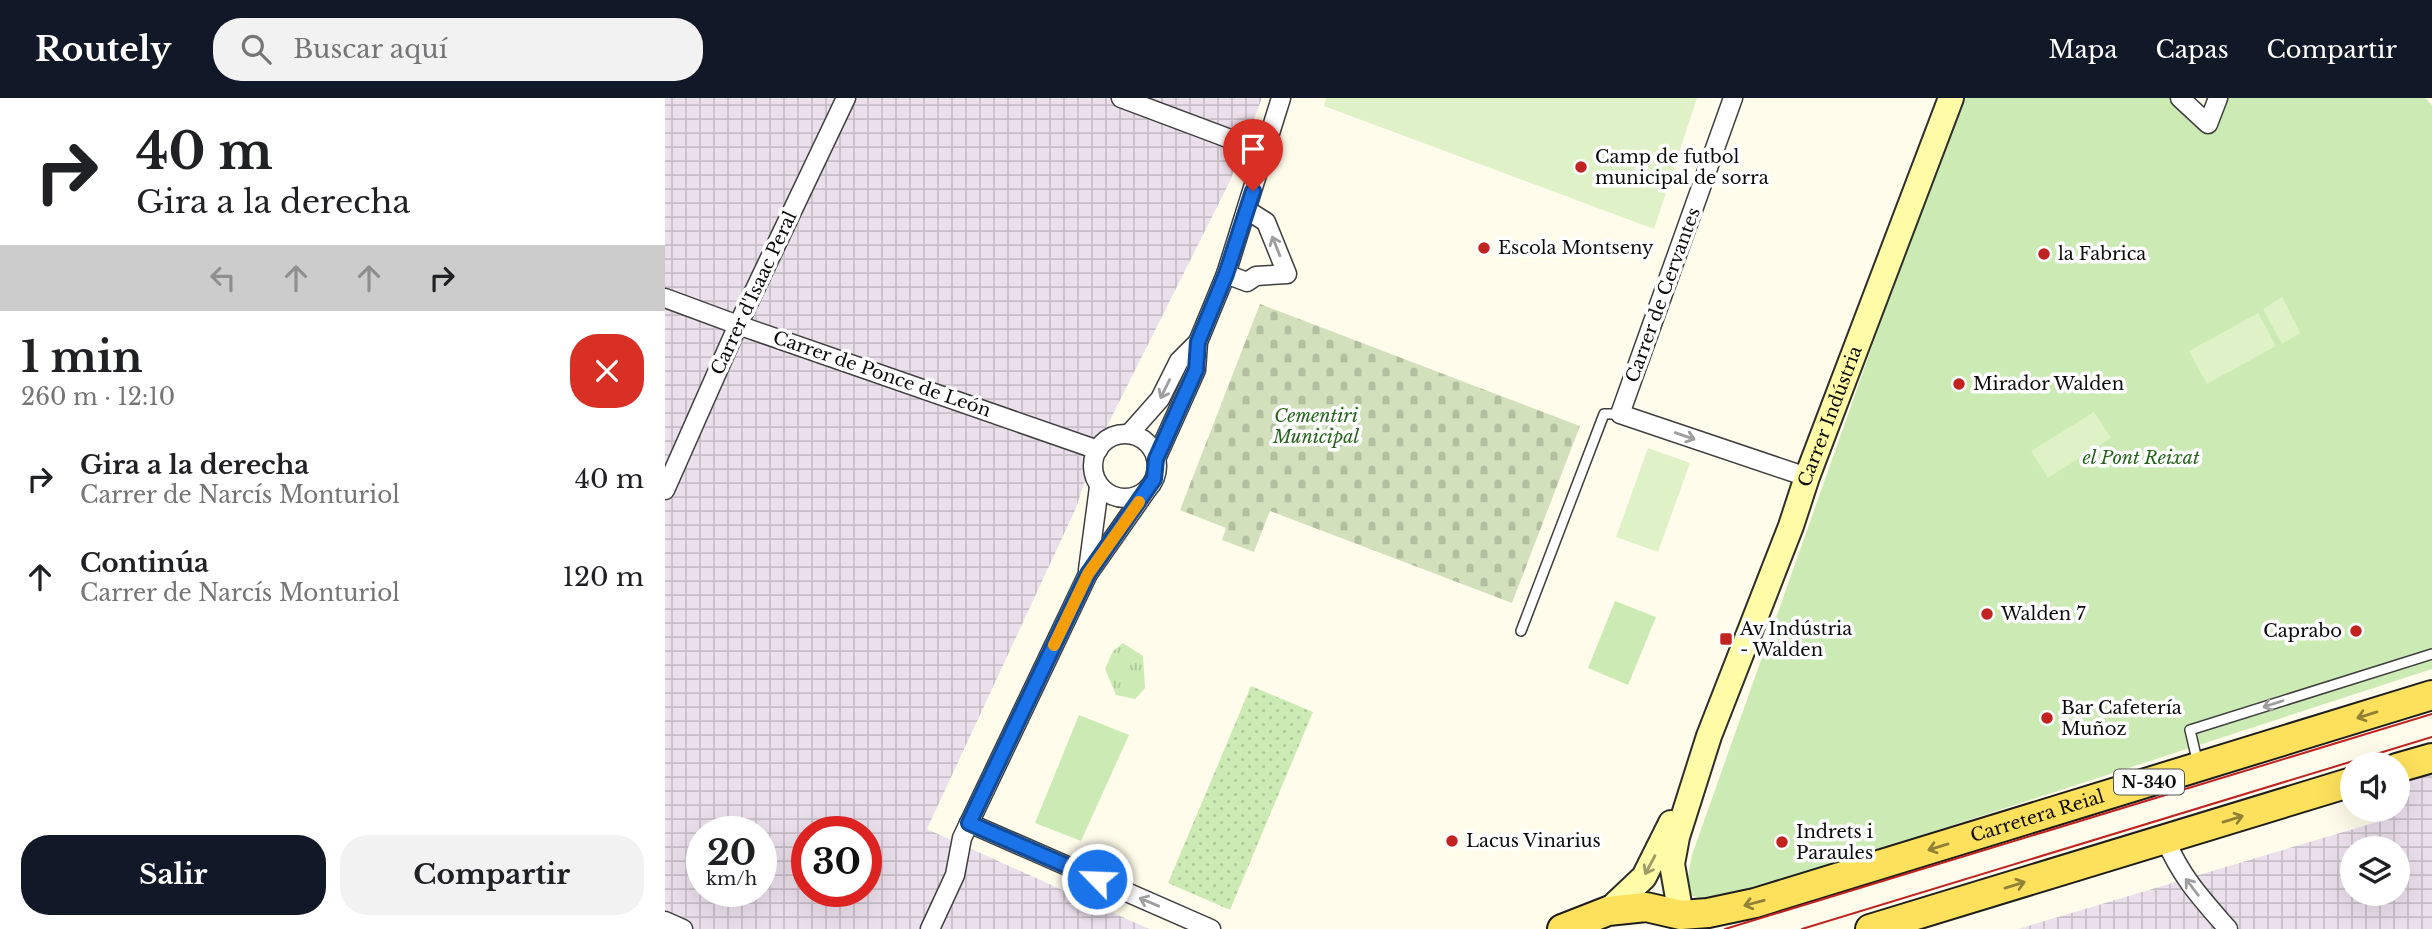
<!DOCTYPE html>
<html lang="es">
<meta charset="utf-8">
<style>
:root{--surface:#fff;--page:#f2f2f2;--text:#202124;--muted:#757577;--accent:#111827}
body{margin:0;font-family:"Libre Baskerville",serif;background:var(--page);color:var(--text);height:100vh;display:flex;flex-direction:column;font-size:26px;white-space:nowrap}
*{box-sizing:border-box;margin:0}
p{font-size:23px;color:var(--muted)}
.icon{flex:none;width:38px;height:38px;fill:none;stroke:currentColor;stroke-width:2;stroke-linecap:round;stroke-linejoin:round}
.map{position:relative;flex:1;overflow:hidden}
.sheet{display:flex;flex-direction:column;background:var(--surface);width:665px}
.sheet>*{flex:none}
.guide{background:#fff;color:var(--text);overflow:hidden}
.buttons{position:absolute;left:1675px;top:654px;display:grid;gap:14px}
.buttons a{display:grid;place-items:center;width:70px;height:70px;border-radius:50%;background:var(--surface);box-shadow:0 7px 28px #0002;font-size:35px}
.speed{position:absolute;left:21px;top:718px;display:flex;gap:14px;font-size:35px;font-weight:700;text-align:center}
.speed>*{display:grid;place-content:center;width:91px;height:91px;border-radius:50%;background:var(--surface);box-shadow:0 7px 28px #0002;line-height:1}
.speed small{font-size:18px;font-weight:400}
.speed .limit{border:10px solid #d22;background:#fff;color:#111}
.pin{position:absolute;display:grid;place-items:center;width:60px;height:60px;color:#fff;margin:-72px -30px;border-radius:50% 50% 50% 0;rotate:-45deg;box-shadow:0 0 7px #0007}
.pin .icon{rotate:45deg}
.me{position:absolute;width:77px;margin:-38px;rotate:294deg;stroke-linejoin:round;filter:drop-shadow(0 0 5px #0008)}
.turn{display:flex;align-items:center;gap:24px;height:147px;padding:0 21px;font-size:32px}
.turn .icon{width:91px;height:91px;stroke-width:2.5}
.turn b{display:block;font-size:49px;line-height:60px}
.lanes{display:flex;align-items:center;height:66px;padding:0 21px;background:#0003;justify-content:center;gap:35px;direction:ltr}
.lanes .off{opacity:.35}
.round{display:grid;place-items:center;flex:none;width:74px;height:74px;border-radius:28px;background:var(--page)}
.overview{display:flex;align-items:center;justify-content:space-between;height:119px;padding:0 21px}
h1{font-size:42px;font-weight:700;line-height:52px}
.primary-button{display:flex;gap:14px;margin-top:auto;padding:14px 21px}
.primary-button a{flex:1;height:80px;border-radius:28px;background:var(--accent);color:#fff;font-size:28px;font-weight:700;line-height:80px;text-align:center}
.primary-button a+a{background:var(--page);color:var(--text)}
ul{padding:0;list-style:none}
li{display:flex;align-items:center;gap:21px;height:98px;padding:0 21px}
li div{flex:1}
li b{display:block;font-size:26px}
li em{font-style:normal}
header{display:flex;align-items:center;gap:42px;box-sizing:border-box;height:98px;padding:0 35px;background:var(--accent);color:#fff}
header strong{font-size:33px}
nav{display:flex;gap:38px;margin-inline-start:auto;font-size:24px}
.search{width:490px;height:63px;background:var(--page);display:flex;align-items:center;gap:18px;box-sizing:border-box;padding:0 24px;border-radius:28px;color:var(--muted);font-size:26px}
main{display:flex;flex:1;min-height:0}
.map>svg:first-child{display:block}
.industrial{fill:url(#industrial-grid);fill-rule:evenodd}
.grass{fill:url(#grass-tufts)}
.cemetery{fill:url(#cemetery-stones)}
.park{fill:#cceab4}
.garden{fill:url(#garden-dots)}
.pitch{fill:#dff1c6}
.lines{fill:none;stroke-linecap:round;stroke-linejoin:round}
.lane-casing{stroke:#3f3f3f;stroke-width:12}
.street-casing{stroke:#3f3f3f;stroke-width:21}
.secondary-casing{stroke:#2e2e2e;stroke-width:28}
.primary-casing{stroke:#1d1d1d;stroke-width:32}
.lane{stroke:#fff;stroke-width:9}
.street{stroke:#fff;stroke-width:18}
.secondary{stroke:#fffba6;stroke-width:24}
.primary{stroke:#fde15c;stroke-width:28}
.tram{stroke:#c02320;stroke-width:2}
.oneway{stroke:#9e9e9e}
.oneway2{stroke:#918138}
.oneway3{stroke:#9e9b68}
.route-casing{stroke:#114b97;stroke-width:18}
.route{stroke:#1a73e8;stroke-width:12}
.slow{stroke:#f59e0b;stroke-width:12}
.poi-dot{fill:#c02320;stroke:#fff;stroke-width:2.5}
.labels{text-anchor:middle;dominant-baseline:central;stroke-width:7;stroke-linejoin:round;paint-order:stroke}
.shield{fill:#fff;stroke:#555;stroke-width:2}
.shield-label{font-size:16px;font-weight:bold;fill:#0c0c0c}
.poi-label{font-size:18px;fill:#0c0c0c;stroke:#fff;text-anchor:start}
.street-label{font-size:18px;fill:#0c0c0c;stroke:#fff}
.park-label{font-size:18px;font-style:italic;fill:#25651b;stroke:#fff}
</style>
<header>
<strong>Routely</strong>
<div class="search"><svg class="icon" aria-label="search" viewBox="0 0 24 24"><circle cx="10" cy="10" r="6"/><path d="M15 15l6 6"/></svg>Buscar aquí</div>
<nav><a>Mapa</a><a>Capas</a><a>Compartir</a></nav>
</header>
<main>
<section class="sheet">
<div class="guide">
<div class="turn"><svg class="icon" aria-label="right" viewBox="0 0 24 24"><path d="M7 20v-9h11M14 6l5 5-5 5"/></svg><div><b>40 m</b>Gira a la derecha</div></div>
<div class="lanes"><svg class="icon off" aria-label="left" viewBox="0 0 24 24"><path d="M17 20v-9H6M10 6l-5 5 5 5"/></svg><svg class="icon off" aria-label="ahead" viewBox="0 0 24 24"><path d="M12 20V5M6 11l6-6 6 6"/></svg><svg class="icon off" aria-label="ahead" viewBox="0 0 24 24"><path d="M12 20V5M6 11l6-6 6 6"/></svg><svg class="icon" aria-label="right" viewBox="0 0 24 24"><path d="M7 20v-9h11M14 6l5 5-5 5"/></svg></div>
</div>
<div class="overview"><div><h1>1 min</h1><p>260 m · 12:10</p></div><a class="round" style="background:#d93025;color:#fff"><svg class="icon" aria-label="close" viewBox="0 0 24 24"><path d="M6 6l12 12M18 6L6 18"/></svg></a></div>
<ul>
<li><svg class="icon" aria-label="right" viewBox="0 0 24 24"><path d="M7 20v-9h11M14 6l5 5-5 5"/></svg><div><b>Gira a la derecha</b><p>Carrer de Narcís Monturiol</p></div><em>40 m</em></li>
<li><svg class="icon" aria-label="ahead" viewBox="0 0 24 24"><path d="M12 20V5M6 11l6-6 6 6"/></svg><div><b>Continúa</b><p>Carrer de Narcís Monturiol</p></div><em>120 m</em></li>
</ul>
<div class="primary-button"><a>Salir</a><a>Compartir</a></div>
</section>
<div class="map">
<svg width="1767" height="831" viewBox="0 0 1767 831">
<defs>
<pattern id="industrial-grid" width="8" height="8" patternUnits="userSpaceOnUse" patternTransform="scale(1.75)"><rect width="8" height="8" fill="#ebdfeb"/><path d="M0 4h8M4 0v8" fill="none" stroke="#c8bec8"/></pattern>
<pattern id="grass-tufts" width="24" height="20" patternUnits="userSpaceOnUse" patternTransform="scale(1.75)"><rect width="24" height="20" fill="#cceab4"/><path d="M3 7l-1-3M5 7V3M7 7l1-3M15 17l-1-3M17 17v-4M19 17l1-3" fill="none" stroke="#aec89a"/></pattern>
<pattern id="cemetery-stones" width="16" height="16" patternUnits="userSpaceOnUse" patternTransform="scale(1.75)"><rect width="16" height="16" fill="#d2e1bc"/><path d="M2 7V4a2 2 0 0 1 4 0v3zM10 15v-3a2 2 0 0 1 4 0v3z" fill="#b3c0a0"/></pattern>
<pattern id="garden-dots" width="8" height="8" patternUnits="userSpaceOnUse" patternTransform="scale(1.75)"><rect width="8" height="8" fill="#cceab4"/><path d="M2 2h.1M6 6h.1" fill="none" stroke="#aec89a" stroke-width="1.8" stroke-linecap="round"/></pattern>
</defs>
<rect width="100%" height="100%" fill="#fffceb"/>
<g class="industrial">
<path d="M0 0H597L565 83 430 352 411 410 262 731 484 831H0ZM37 733H96V793H37ZM142 733H201V793H142Z"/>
<path d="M1767 668V831H1353L1712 724 1709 712H1732L1733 678ZM1687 751H1732V796H1687Z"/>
</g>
<path class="grass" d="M458 545 478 558 480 590 470 601 451 597 440 571 448 553Z"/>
<path class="cemetery" d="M595 206 915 328 847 505 605 413 589 454 557 442 561 430 515 412Z"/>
<g class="park">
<path d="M1295 0H1515L1543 26 1553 0H1760L1767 7V571L1071 798 1046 804 1025 797 1023 779 1027 757Z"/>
<path d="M950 503 991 519 963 587 923 570Z"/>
<path d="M414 617 464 637 416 743 370 725Z"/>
</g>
<path class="garden" d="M586 588 648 614 565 812 503 785Z"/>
<g class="pitch">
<path d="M661 0H1032L989 131 659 8Z"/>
<path d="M1617 199 1635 235 1617 246 1598 211Z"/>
<path d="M1593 215 1611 248 1542 286 1524 253Z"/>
<path d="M1429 314 1446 340 1383 380 1366 353Z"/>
<path d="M983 350 1025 365 993 454 951 439Z"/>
</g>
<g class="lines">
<defs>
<g id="lane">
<path d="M856 533 939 316H955"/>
<path d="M1533 666 1525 632 1767 556"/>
</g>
<g id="street">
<path d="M456 0 600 54"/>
<path d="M1068 0 955 316 1142 379"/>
<path d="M1515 0 1543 26 1553 0"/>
<path d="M561 176 582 184 591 178 622 176 601 124 582 112"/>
<path d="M0 200 73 227 433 352"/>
<path d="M464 336 495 301 514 263 533 244"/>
<circle cx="460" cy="368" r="32"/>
<path d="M491 361 531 272 533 244 561 176 616 0"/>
<path d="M0 392 73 227 181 0"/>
<path d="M423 472 434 389"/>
<path d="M304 725 546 831"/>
<path d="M1500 741C1517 780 1535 799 1563 831"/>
<path d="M0 823 18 831"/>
<path d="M265 831 290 777 297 740 423 476 484 389"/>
</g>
<g id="secondary">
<path d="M943 813 979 779 1006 725"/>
<path id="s1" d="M1016 817 1007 766 1012 739 1044 638 1126 428 1142 379 1286 0"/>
</g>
<g id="primary">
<path d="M1732 670 1767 660"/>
<path id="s2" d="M897 831 943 813 981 809 1016 817 1043 815 1090 805 1767 597"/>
<path d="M1205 831 1687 684"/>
</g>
</defs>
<use href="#lane" class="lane-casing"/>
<use href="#street" class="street-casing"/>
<use href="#secondary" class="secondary-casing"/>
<use href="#primary" class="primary-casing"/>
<use href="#lane" class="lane"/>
<use href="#street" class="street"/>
<use href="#secondary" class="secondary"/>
<use href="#primary" class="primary"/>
<g class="tram">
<path d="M1060 831 1767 616"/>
<path d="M1137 831 1767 639"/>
</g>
</g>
<defs><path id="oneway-shaft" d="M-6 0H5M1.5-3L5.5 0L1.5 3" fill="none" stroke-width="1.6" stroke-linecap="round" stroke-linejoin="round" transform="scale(1.75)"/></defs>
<g class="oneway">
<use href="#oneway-shaft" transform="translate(611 148) rotate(-112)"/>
<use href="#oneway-shaft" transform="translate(500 291) rotate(116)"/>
<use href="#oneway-shaft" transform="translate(1020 338) rotate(19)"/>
<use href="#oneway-shaft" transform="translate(1608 606) rotate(162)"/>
<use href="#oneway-shaft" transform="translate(1527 789) rotate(-127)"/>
<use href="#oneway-shaft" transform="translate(484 804) rotate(-157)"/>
</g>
<g class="oneway2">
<use href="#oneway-shaft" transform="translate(1702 617) rotate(163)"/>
<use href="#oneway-shaft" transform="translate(1568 721) rotate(-17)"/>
<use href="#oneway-shaft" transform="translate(1273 749) rotate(163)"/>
<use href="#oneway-shaft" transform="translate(1350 787) rotate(-17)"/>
<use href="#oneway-shaft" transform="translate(1089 805) rotate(165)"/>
</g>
<use class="oneway3" href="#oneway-shaft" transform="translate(985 767) rotate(118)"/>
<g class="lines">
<defs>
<path id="route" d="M432 781 304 725 423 476 489 381 491 361 531 272 533 244 561 176 588 93"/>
</defs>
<use href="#route" class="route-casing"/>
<use href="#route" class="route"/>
<path class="slow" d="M389 547 423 476 474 404"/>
</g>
<g class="poi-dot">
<circle cx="916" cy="69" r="7"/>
<circle cx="819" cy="150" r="7"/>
<circle cx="1379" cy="156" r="7"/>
<circle cx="1294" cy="286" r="7"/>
<circle cx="1322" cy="516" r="7"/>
<circle cx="1691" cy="533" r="7"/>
<rect x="1054" y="534" width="14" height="14" rx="3.5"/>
<circle cx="1382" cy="620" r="7"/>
<circle cx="787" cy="743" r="7"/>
<circle cx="1117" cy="744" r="7"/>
</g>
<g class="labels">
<rect class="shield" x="1449" y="671.5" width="70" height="25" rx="5"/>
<g class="shield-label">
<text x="1484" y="684">N-340</text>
</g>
<g class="poi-label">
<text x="930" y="59">Camp de futbol<tspan x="930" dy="21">municipal de sorra</tspan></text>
<text x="833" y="150">Escola Montseny</text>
<text x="1393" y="156">la Fabrica</text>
<text x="1308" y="286">Mirador Walden</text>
<text x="1336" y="516">Walden 7</text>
<text x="1075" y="531">Av Indústria<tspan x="1075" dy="21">- Walden</tspan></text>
<text x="1677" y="533" text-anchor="end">Caprabo</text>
<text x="1396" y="610">Bar Cafetería<tspan x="1396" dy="21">Muñoz</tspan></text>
<text x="1131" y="734">Indrets i<tspan x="1131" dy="21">Paraules</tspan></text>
<text x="801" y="743">Lacus Vinarius</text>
</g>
<g class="street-label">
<text transform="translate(89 195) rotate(-65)">Carrer d'Isaac Peral</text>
<text transform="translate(998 197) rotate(-70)">Carrer de Cervantes</text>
<text transform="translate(217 276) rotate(19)">Carrer de Ponce de León</text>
<text stroke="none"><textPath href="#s1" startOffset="527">Carrer Indústria</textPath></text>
<text stroke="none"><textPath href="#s2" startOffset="494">Carretera Reial</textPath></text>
</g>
<g class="park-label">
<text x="651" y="318">Cementiri<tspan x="651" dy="21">Municipal</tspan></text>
<text x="1476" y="360">el Pont Reixat</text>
</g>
</g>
</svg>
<div class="buttons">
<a><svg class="icon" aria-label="sound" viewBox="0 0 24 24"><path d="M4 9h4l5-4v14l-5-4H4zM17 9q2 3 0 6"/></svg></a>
<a><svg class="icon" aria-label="layers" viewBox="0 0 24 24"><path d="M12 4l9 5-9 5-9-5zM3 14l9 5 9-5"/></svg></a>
</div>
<div class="speed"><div>20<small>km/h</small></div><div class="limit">30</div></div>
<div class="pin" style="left:588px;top:93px;background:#d93025"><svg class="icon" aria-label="arrive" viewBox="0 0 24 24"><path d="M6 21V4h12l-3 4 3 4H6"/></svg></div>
<svg class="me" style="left:432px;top:781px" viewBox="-20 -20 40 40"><circle r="17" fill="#1a73e8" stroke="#fff" stroke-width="3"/><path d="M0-11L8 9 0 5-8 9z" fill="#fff"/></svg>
</div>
</main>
